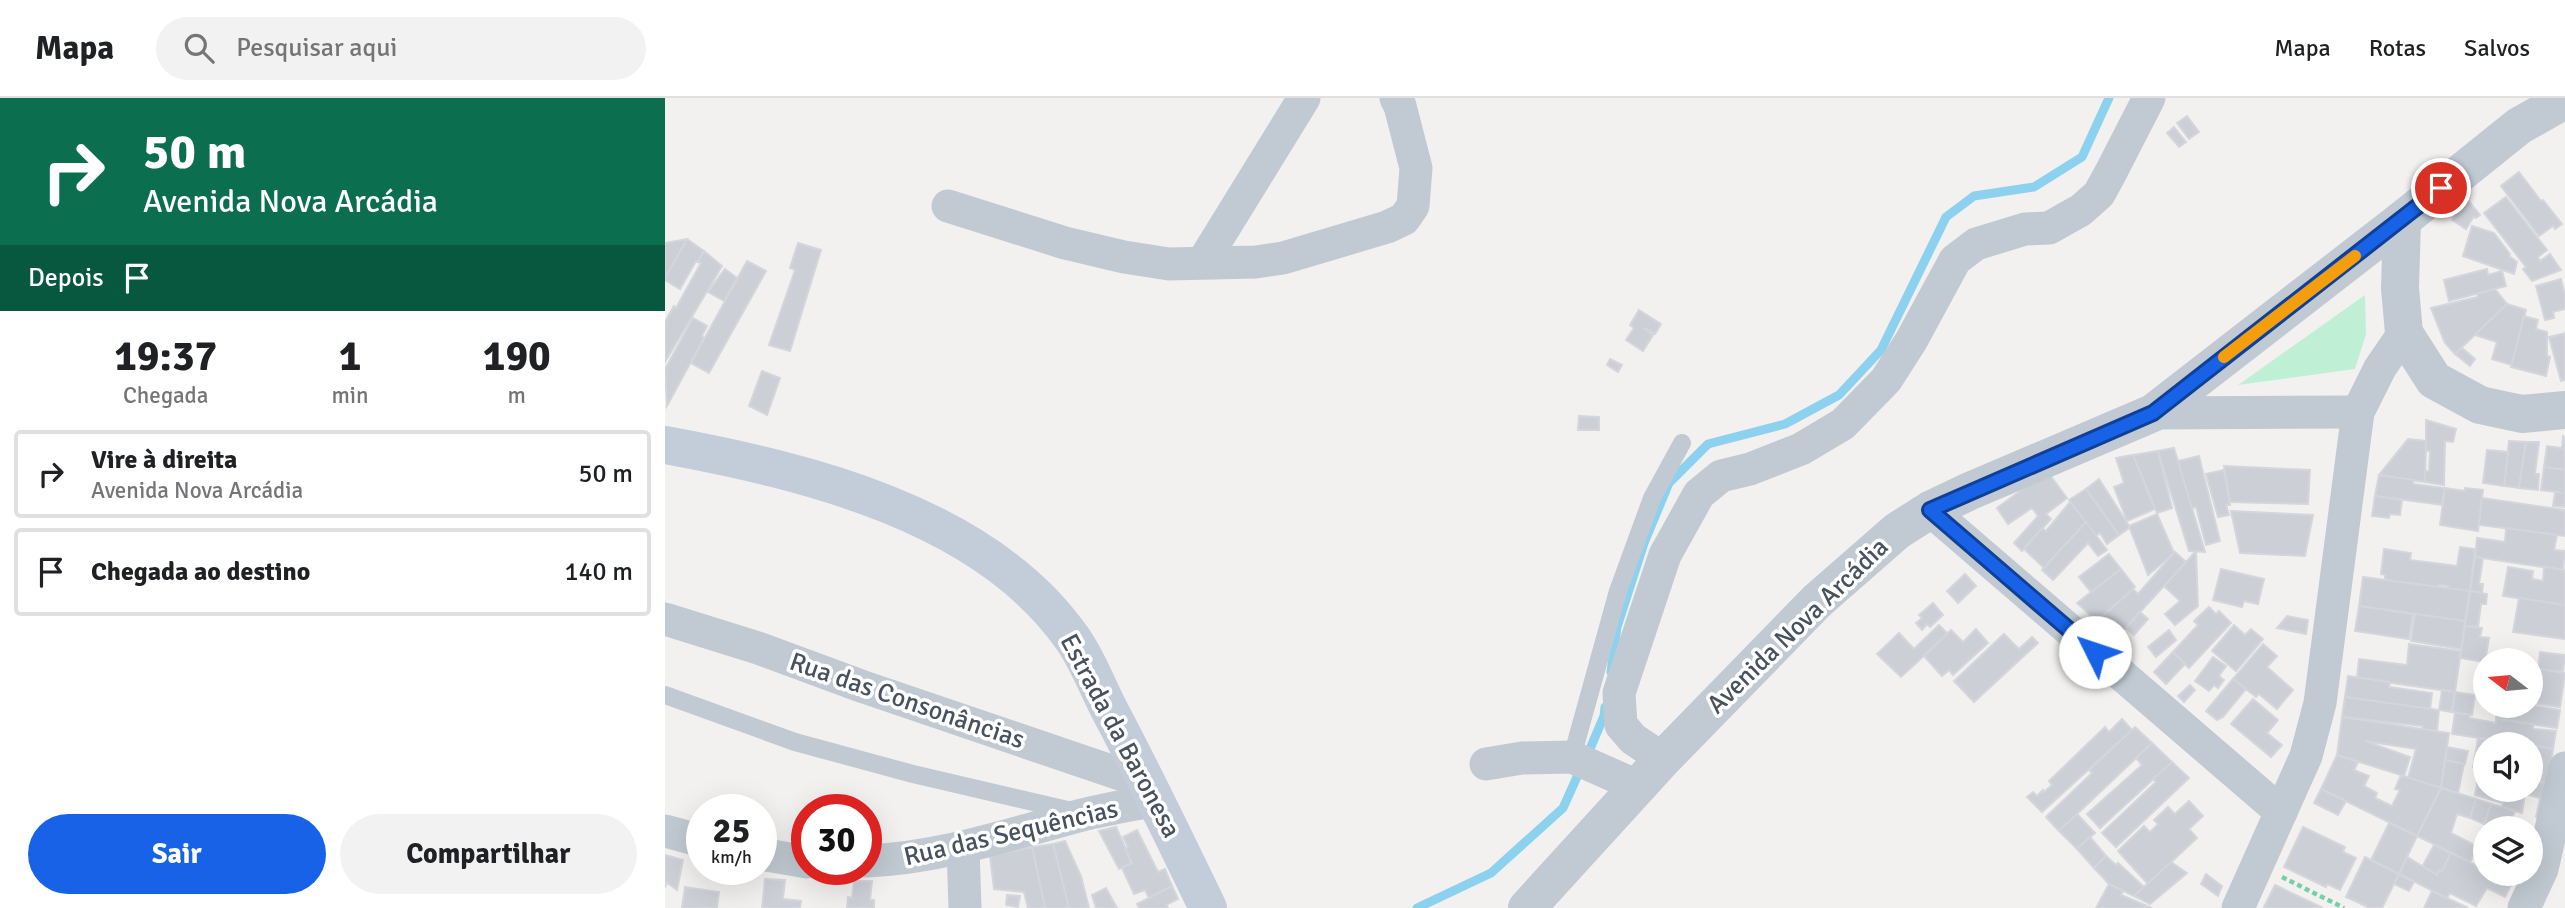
<!DOCTYPE html>
<html lang="pt">
<meta charset="utf-8">
<style>
:root{--surface:#fff;--page:#f2f2f2;--text:#202124;--muted:#757577;--line:#e0e0e0;--accent:#1762e7}
body{margin:0;font-family:Signika,sans-serif;background:var(--page);color:var(--text);height:100vh;display:flex;flex-direction:column;font-size:26px;white-space:nowrap}
*{box-sizing:border-box;margin:0}
p{font-size:23px;color:var(--muted)}
.icon{flex:none;width:38px;height:38px;fill:none;stroke:currentColor;stroke-width:2;stroke-linecap:round;stroke-linejoin:round}
.map{position:relative;flex:1;overflow:hidden}
.sheet{display:flex;flex-direction:column;background:var(--surface);width:665px}
.sheet>*{flex:none}
.hud{background:#0b6e4f;color:#fff;overflow:hidden}
.needle{width:46px;rotate:286deg}
.controls{position:absolute;left:1808px;top:550px;display:grid;gap:14px}
.controls a{display:grid;place-items:center;width:70px;height:70px;border-radius:50%;background:var(--surface);box-shadow:0 7px 28px #0002;font-size:35px}
.speed{position:absolute;left:21px;top:696px;display:flex;gap:14px;font-size:35px;font-weight:700;text-align:center}
.speed>*{display:grid;place-content:center;width:91px;height:91px;border-radius:50%;background:var(--surface);box-shadow:0 7px 28px #0002;line-height:1}
.speed small{font-size:18px;font-weight:400}
.speed .limit{border:10px solid #d22;background:#fff;color:#111}
.pin{position:absolute;display:grid;place-items:center;width:60px;height:60px;color:#fff;margin:-30px;border:4px solid #fff;border-radius:50%;box-shadow:0 2px 7px #0007}
.me{position:absolute;width:77px;margin:-38px;rotate:311deg;stroke-linejoin:round;filter:drop-shadow(0 0 5px #0008)}
.turn{display:flex;align-items:center;gap:24px;height:147px;padding:0 28px;font-size:32px}
.turn .icon{width:91px;height:91px;stroke-width:2.5}
.turn b{display:block;font-size:49px;line-height:60px}
.then{display:flex;align-items:center;height:66px;padding:0 28px;background:#0003;gap:14px;font-size:26px}
.eta{display:flex;justify-content:space-evenly;align-items:center;height:119px;text-align:center}
.eta b{font-size:42px;font-weight:700;line-height:49px}
.action{display:flex;gap:14px;margin-top:auto;padding:14px 28px}
.action a{flex:1;height:80px;border-radius:42px;background:var(--accent);color:#fff;font-size:28px;font-weight:700;line-height:80px;text-align:center}
.action a+a{background:var(--page);color:var(--text)}
ul{padding:0;list-style:none}
li{display:flex;align-items:center;gap:21px;height:88px;margin:0 14px 10px;padding:0 14px;border:4px solid var(--line);border-radius:7px}
li div{flex:1}
li b{display:block;font-size:26px}
li em{font-style:normal}
header{display:flex;align-items:center;gap:42px;box-sizing:border-box;height:98px;padding:0 35px;background:var(--surface);border-bottom:2px solid var(--line)}
header strong{font-size:33px}
nav{display:flex;gap:38px;margin-inline-start:auto;font-size:24px}
.search{width:490px;height:63px;background:var(--page);display:flex;align-items:center;gap:18px;box-sizing:border-box;padding:0 24px;border-radius:38px;color:var(--muted);font-size:26px}
main{display:flex;flex:1;min-height:0}
.map>svg:first-child{display:block}
.green{fill:#bff0d6}
.lines{fill:none;stroke-linecap:round;stroke-linejoin:round}
.stream{stroke:#8cd2ee;stroke-width:9}
.building{fill:#cccfd6;stroke:#d4d6dc;stroke-width:2}
.path{stroke:#76cfaa;stroke-width:4.5;stroke-dasharray:5 3.5;stroke-linecap:butt}
.service{stroke:#c1cad2;stroke-width:18}
.minor{stroke:#c1cad2;stroke-width:33}
.tertiary{stroke:#c1cad2;stroke-width:38}
.secondary{stroke:#c3ccd9;stroke-width:38}
.route-casing{stroke:#0f4096;stroke-width:18}
.route{stroke:#1762e7;stroke-width:12}
.slow{stroke:#f59e0b;stroke-width:12}
.labels{text-anchor:middle;dominant-baseline:central;stroke-width:7;stroke-linejoin:round;paint-order:stroke}
.street-label{font-size:26px;fill:#48525e;stroke:#fff}
</style>
<header>
<strong>Mapa</strong>
<div class="search"><svg class="icon" aria-label="search" viewBox="0 0 24 24"><circle cx="10" cy="10" r="6"/><path d="M15 15l6 6"/></svg>Pesquisar aqui</div>
<nav><a>Mapa</a><a>Rotas</a><a>Salvos</a></nav>
</header>
<main>
<section class="sheet">
<div class="hud">
<div class="turn"><svg class="icon" aria-label="right" viewBox="0 0 24 24"><path d="M7 20v-9h11M14 6l5 5-5 5"/></svg><div><b>50 m</b>Avenida Nova Arcádia</div></div>
<div class="then">Depois<svg class="icon" aria-label="arrive" viewBox="0 0 24 24"><path d="M6 21V4h12l-3 4 3 4H6"/></svg></div>
</div>
<div class="eta">
<div><b>19:37</b><p>Chegada</p></div>
<div><b>1</b><p>min</p></div>
<div><b>190</b><p>m</p></div>
</div>
<ul>
<li><svg class="icon" aria-label="right" viewBox="0 0 24 24"><path d="M7 20v-9h11M14 6l5 5-5 5"/></svg><div><b>Vire à direita</b><p>Avenida Nova Arcádia</p></div><em>50 m</em></li>
<li><svg class="icon" aria-label="arrive" viewBox="0 0 24 24"><path d="M6 21V4h12l-3 4 3 4H6"/></svg><div><b>Chegada ao destino</b></div><em>140 m</em></li>
</ul>
<div class="action"><a>Sair</a><a>Compartilhar</a></div>
</section>
<div class="map">
<svg width="1900" height="810" viewBox="0 0 1900 810">
<rect width="100%" height="100%" fill="#f3f1f0"/>
<path class="green" d="M1700 197 1701 236 1690 271 1573 287Z"/>
<g class="lines">
<g class="stream">
<path d="M946 574 952 529 979 445 1004 385 1043 346 1120 326 1174 297 1216 252 1281 119 1309 98 1369 89 1417 59 1444 0"/>
<path d="M922 658 939 618 940 609"/>
<path d="M752 810 826 775 898 710 916 670"/>
</g>
</g>
<g class="building">
<path d="M1522 18 1534 34 1524 41 1512 25Z"/>
<path d="M1509 29 1521 44 1514 49 1502 35Z"/>
<path d="M1854 74 1876 103 1878 102 1897 126 1890 131 1888 128 1874 138 1836 88Z"/>
<path d="M1841 99 1882 152 1873 159 1875 163 1885 156 1896 172 1867 183 1858 171 1861 169 1819 115Z"/>
<path d="M1801 100 1815 117 1811 120 1809 118 1801 131 1787 122Z"/>
<path d="M1807 128 1829 135 1845 156 1844 158 1852 164 1849 176 1798 158Z"/>
<path d="M22 141 39 153 33 164 31 163 15 191 0 182V180Z"/>
<path d="M22 141 0 180V145Z"/>
<path d="M133 145 156 152 125 253 104 247 130 172 125 170Z"/>
<path d="M39 153 57 168 0 264V224L9 208 11 210 36 165 33 164Z"/>
<path d="M82 163 101 173 44 275 26 265Z"/>
<path d="M60 171 72 180 59 203 43 194Z"/>
<path d="M1822 171 1823 177 1837 173 1841 188 1784 203 1779 182Z"/>
<path d="M1896 181 1900 197V211L1888 214 1889 220 1880 222 1871 188Z"/>
<path d="M1830 191 1842 206 1790 256 1780 245 1766 210 1813 199 1812 196Z"/>
<path d="M1842 206 1861 212 1847 267 1827 261 1832 244 1810 237Z"/>
<path d="M974 212 996 226 990 236 979 230 988 237 978 253 961 242 969 230 965 227Z"/>
<path d="M1859 218 1873 222 1871 231 1882 234V258L1885 259 1881 278 1846 269Z"/>
<path d="M28 220 42 228 37 238 39 240 2 308 0 271Z"/>
<path d="M1900 235V282L1896 283 1884 239Z"/>
<path d="M1797 250 1810 261 1805 268 1790 256Z"/>
<path d="M945 261 957 267 953 274 942 267Z"/>
<path d="M97 273 115 280 102 317 84 308Z"/>
<path d="M914 318 934 319V332H913Z"/>
<path d="M1761 322 1791 331 1788 344 1780 343 1779 387 1760 384V373H1764L1765 353H1761Z"/>
<path d="M1898 338 1900 339V372L1879 369 1882 348 1897 350Z"/>
<path d="M1743 341 1761 343 1760 384 1714 377Z"/>
<path d="M1844 343 1861 344 1854 390 1839 388Z"/>
<path d="M1861 344H1874L1870 376H1874L1873 392 1854 390Z"/>
<path d="M1509 350 1527 410 1540 454 1524 453 1493 353Z"/>
<path d="M1822 352 1843 354 1839 388 1818 385Z"/>
<path d="M1493 353 1507 410 1492 415 1468 357Z"/>
<path d="M1468 357 1490 411 1462 423 1449 389 1459 385 1451 360Z"/>
<path d="M1534 358 1555 443 1541 447 1531 409 1527 410 1513 363Z"/>
<path d="M1559 368 1645 372 1643 406 1565 404Z"/>
<path d="M1879 369 1900 372V395L1876 392Z"/>
<path d="M1559 372 1565 407H1561L1564 417 1553 419 1541 376Z"/>
<path d="M1382 373 1402 400 1381 416 1386 421 1357 453 1349 445 1373 418 1367 410 1343 426 1332 410Z"/>
<path d="M1714 377 1749 382 1748 386 1780 390 1777 407 1710 398Z"/>
<path d="M1434 381 1464 428V430L1454 437 1421 391Z"/>
<path d="M1780 390 1800 393V390L1818 392 1813 433 1775 427Z"/>
<path d="M1421 391 1454 437 1442 446 1435 435 1431 438 1404 402Z"/>
<path d="M1890 394 1900 395V409L1888 408Z"/>
<path d="M1710 398 1737 402 1735 417 1725 416 1724 420 1707 418Z"/>
<path d="M1817 400 1900 412V438L1814 427Z"/>
<path d="M1405 404 1421 424 1379 470 1359 451 1377 430 1381 433Z"/>
<path d="M1566 413 1648 417 1640 458 1575 455Z"/>
<path d="M1492 416 1509 455 1483 477 1464 428Z"/>
<path d="M1421 424 1442 452 1433 458 1423 445 1388 482 1377 472Z"/>
<path d="M1841 430 1892 437 1889 452 1900 453 1898 472 1810 459 1812 440 1840 444Z"/>
<path d="M1795 449 1810 451 1805 493 1783 491V488L1774 487 1773 489 1720 482V477L1716 476 1719 451 1746 455 1745 462 1792 468Z"/>
<path d="M1531 453 1533 508 1510 527 1500 516 1515 503 1499 488Z"/>
<path d="M1510 454 1521 464 1451 540 1432 523 1468 491 1473 496Z"/>
<path d="M1444 456 1456 471 1426 494 1414 479Z"/>
<path d="M1810 459 1818 460 1814 486H1818L1817 495 1805 493Z"/>
<path d="M1843 469 1868 473 1867 481 1878 483 1879 469 1900 472V507L1838 498Z"/>
<path d="M1456 471 1470 489 1432 523 1412 505Z"/>
<path d="M1556 471 1599 481 1593 506 1579 503 1577 509 1548 502Z"/>
<path d="M1300 476 1311 488 1293 505 1282 493Z"/>
<path d="M1698 479 1805 493 1800 523 1694 508Z"/>
<path d="M1805 493 1822 496 1821 506H1816L1813 529 1800 528Z"/>
<path d="M1854 500 1900 507V541L1848 534Z"/>
<path d="M1268 505 1278 517 1265 529 1262 526 1257 532 1251 525 1257 520 1254 517Z"/>
<path d="M1694 508 1748 516 1744 541 1690 533Z"/>
<path d="M1544 509 1551 516 1554 513 1566 525 1524 570 1508 554 1533 527 1529 523Z"/>
<path d="M1475 514 1483 521 1469 537 1461 530Z"/>
<path d="M1750 516 1800 523 1796 551 1746 543Z"/>
<path d="M1622 518 1643 522 1641 536 1612 530Z"/>
<path d="M1274 527 1283 536 1236 579 1212 556 1234 535 1249 551Z"/>
<path d="M1569 527 1580 537 1586 531 1598 541 1571 573 1547 553Z"/>
<path d="M1800 528 1817 530 1815 539 1824 540 1820 564 1795 560Z"/>
<path d="M1311 531 1323 545 1288 577 1284 572 1277 578 1259 558 1286 532 1298 544Z"/>
<path d="M1504 532 1511 542 1491 559 1483 549Z"/>
<path d="M1339 536 1354 551 1367 539 1373 545 1309 604 1289 583Z"/>
<path d="M1598 546 1612 558 1602 569 1628 592 1612 611 1594 596 1591 599 1568 581Z"/>
<path d="M1744 546 1796 553 1790 594 1692 580 1694 561 1742 567Z"/>
<path d="M1508 554 1520 566 1501 586 1489 574Z"/>
<path d="M1875 554 1900 557 1898 574 1873 571Z"/>
<path d="M1548 559 1561 568 1554 578 1559 582 1553 590 1549 587 1544 593 1530 583Z"/>
<path d="M1866 570 1900 575 1895 609 1866 605Z"/>
<path d="M1683 578 1725 584 1724 589 1767 595 1765 611 1680 599Z"/>
<path d="M1568 581 1581 591 1558 619 1552 622 1541 613Z"/>
<path d="M1525 587 1530 592 1519 604 1513 598Z"/>
<path d="M1777 592 1790 594 1787 614 1774 612Z"/>
<path d="M1790 594 1810 597 1807 617 1787 614Z"/>
<path d="M1680 599 1774 612 1772 633 1757 631 1758 628 1677 619Z"/>
<path d="M1588 601 1613 622 1602 635 1617 647 1606 659 1566 626Z"/>
<path d="M1828 607H1864L1895 612 1892 630 1831 621 1832 610H1828Z"/>
<path d="M1790 615 1804 617V620L1831 625V621L1868 626V631L1891 633 1888 651 1787 636Z"/>
<path d="M1677 619 1784 635 1776 690 1743 680 1751 651 1700 643 1745 659 1739 678 1672 657Z"/>
<path d="M1457 621 1467 632 1377 714 1362 699 1368 694 1372 698 1378 692 1379 694 1387 687 1384 683 1440 629 1444 634Z"/>
<path d="M1470 629 1487 645 1394 733 1381 719 1427 675 1424 672Z"/>
<path d="M1813 640 1844 646H1820V671L1808 669Z"/>
<path d="M1487 645 1507 664 1435 730 1422 716 1477 667 1471 660Z"/>
<path d="M1866 647 1888 651 1882 685 1866 682Z"/>
<path d="M1782 649 1803 653 1800 666 1780 662Z"/>
<path d="M1672 657 1693 664 1689 672 1704 678 1699 688 1712 695 1710 700 1727 708 1735 692 1730 691 1736 677 1776 690 1752 738 1656 691Z"/>
<path d="M1780 662 1799 666 1793 695 1776 690Z"/>
<path d="M1507 664 1524 680 1451 749 1437 735 1491 684 1488 681Z"/>
<path d="M1815 670 1820 671V691H1866V682L1882 685 1876 721 1871 719 1875 700 1860 696 1857 715 1837 709 1838 705 1810 697Z"/>
<path d="M1776 690 1811 701 1805 720 1792 716 1786 735 1813 749 1805 764 1752 738Z"/>
<path d="M1656 691 1681 703 1673 717 1649 705Z"/>
<path d="M1811 701 1826 706 1819 726 1805 720Z"/>
<path d="M1524 703 1538 718 1524 731 1532 740 1483 786 1453 753 1479 728 1485 734 1493 726 1489 722 1503 709 1510 716Z"/>
<path d="M1826 706 1850 713 1843 730H1832L1819 726Z"/>
<path d="M1412 716 1430 735 1412 751 1394 733Z"/>
<path d="M1724 725 1752 738 1734 776 1706 762Z"/>
<path d="M451 729 467 765 454 771 434 733Z"/>
<path d="M1638 729 1680 749 1678 754 1691 760 1675 792 1662 786 1661 789 1619 769Z"/>
<path d="M472 732 493 774 500 771 507 788 484 800 480 792 469 796 457 770 467 765 460 751 463 749 458 739Z"/>
<path d="M1425 739 1441 758 1429 770 1412 751Z"/>
<path d="M400 743 416 778 424 810H404L388 746Z"/>
<path d="M388 746 404 810H380L367 749Z"/>
<path d="M1769 747 1786 755 1777 773 1774 772 1772 777 1757 769Z"/>
<path d="M367 749 380 810H363L359 794 329 791 325 758Z"/>
<path d="M1786 755 1820 772V775H1826L1847 785 1840 799 1822 790 1811 808 1785 795 1782 800 1734 776 1742 759 1772 777 1774 772 1777 773Z"/>
<path d="M0 757 18 762 12 792 2 785 0 789Z"/>
<path d="M1441 758 1451 767 1453 765 1479 789 1469 798 1444 786 1429 770Z"/>
<path d="M1700 759 1734 776 1717 810H1705L1681 799Z"/>
<path d="M1506 764 1522 775 1485 806 1469 798Z"/>
<path d="M1541 776 1557 788 1553 798 1536 786Z"/>
<path d="M1734 776 1749 784 1744 793 1729 786Z"/>
<path d="M100 781 120 782 118 801 136 803 135 810H97Z"/>
<path d="M189 783H207L205 802H209V810H182L183 799 187 800Z"/>
<path d="M1444 786 1458 793 1456 797 1487 810H1431Z"/>
<path d="M1610 787 1658 810H1601L1599 809Z"/>
<path d="M507 788 513 801 501 807 503 810H474L472 806Z"/>
<path d="M20 789 54 794 52 810H17Z"/>
<path d="M441 790 452 810H431L427 797Z"/>
<path d="M1767 793 1803 810H1759Z"/>
<path d="M342 797 355 798 353 809 341 807Z"/>
</g>
<g class="lines">
<path class="path" d="M1617 779 1679 810"/>
<g class="service">
<path d="M0 597 130 644 248 676 407 713"/>
<path d="M907 659 953 493 987 400 1017 345"/>
</g>
<g class="minor">
<path d="M283 108 400 145 459 159 504 166 591 164 618 160 722 129 739 121 748 108 751 70 735 8 731 0"/>
<path d="M538 164 639 0"/>
<path d="M1488 315 1693 314"/>
<path d="M1265 412 1616 714"/>
<path d="M0 521 93 550 196 588 484 686"/>
<path d="M998 661 968 641 956 627 954 595 1000 457 1034 396 1056 378 1085 371 1136 351 1178 326 1221 282 1246 243 1290 162 1311 146 1360 131 1384 130 1416 112 1434 96 1446 74 1484 0"/>
<path d="M821 666 857 660 907 659 972 688"/>
<path d="M0 733 37 743"/>
<path d="M298 750 300 810"/>
<path d="M96 756 142 764"/>
<path d="M201 763C276 760 345 736 417 717 441 711 466 707 491 702"/>
<path d="M1573 810 1641 658 1655 605 1693 314 1715 270 1739 235"/>
<path d="M1859 810 1877 771 1900 670"/>
</g>
<g class="tertiary">
<path d="M1737 122 1735 190 1739 235 1769 282 1815 307 1857 316 1900 312"/>
<path d="M862 810 998 661 1152 503 1232 433 1265 412 1305 393 1488 315 1737 122 1854 28 1900 2"/>
</g>
<path class="secondary" d="M0 347C141 373 320 416 407 540 423 562 433 591 446 615 480 679 511 744 543 810"/>
</g>
<g class="lines">
<defs>
<path id="route" d="M1430 554 1265 412 1488 315 1776 90"/>
</defs>
<use href="#route" class="route-casing"/>
<use href="#route" class="route"/>
<path class="slow" d="M1559 259 1690 158"/>
</g>
<g class="labels">
<g class="street-label">
<text transform="translate(1133 528) rotate(-44)">Avenida Nova Arcádia</text>
<text transform="translate(242 603) rotate(19)">Rua das Consonâncias</text>
<text transform="translate(455 638) rotate(62)">Estrada da Baronesa</text>
<text transform="translate(346 735) rotate(-13)">Rua das Sequências</text>
</g>
</g>
</svg>
<div class="controls">
<a><svg class="needle" viewBox="-14 -14 28 28"><path d="M0-13l5 13h-10z" fill="#e53935"/><path d="M0 13l5-13h-10z" fill="#757577"/></svg></a>
<a><svg class="icon" aria-label="sound" viewBox="0 0 24 24"><path d="M4 9h4l5-4v14l-5-4H4zM17 9q2 3 0 6"/></svg></a>
<a><svg class="icon" aria-label="layers" viewBox="0 0 24 24"><path d="M12 4l9 5-9 5-9-5zM3 14l9 5 9-5"/></svg></a>
</div>
<div class="speed"><div>25<small>km/h</small></div><div class="limit">30</div></div>
<div class="pin" style="left:1776px;top:90px;background:#d93025"><svg class="icon" aria-label="arrive" viewBox="0 0 24 24"><path d="M6 21V4h12l-3 4 3 4H6"/></svg></div>
<svg class="me" style="left:1430px;top:554px" viewBox="-20 -20 40 40"><circle r="19" fill="#fff"/><path d="M0-13L10 11 0 6-10 11z" fill="#1762e7"/></svg>
</div>
</main>
